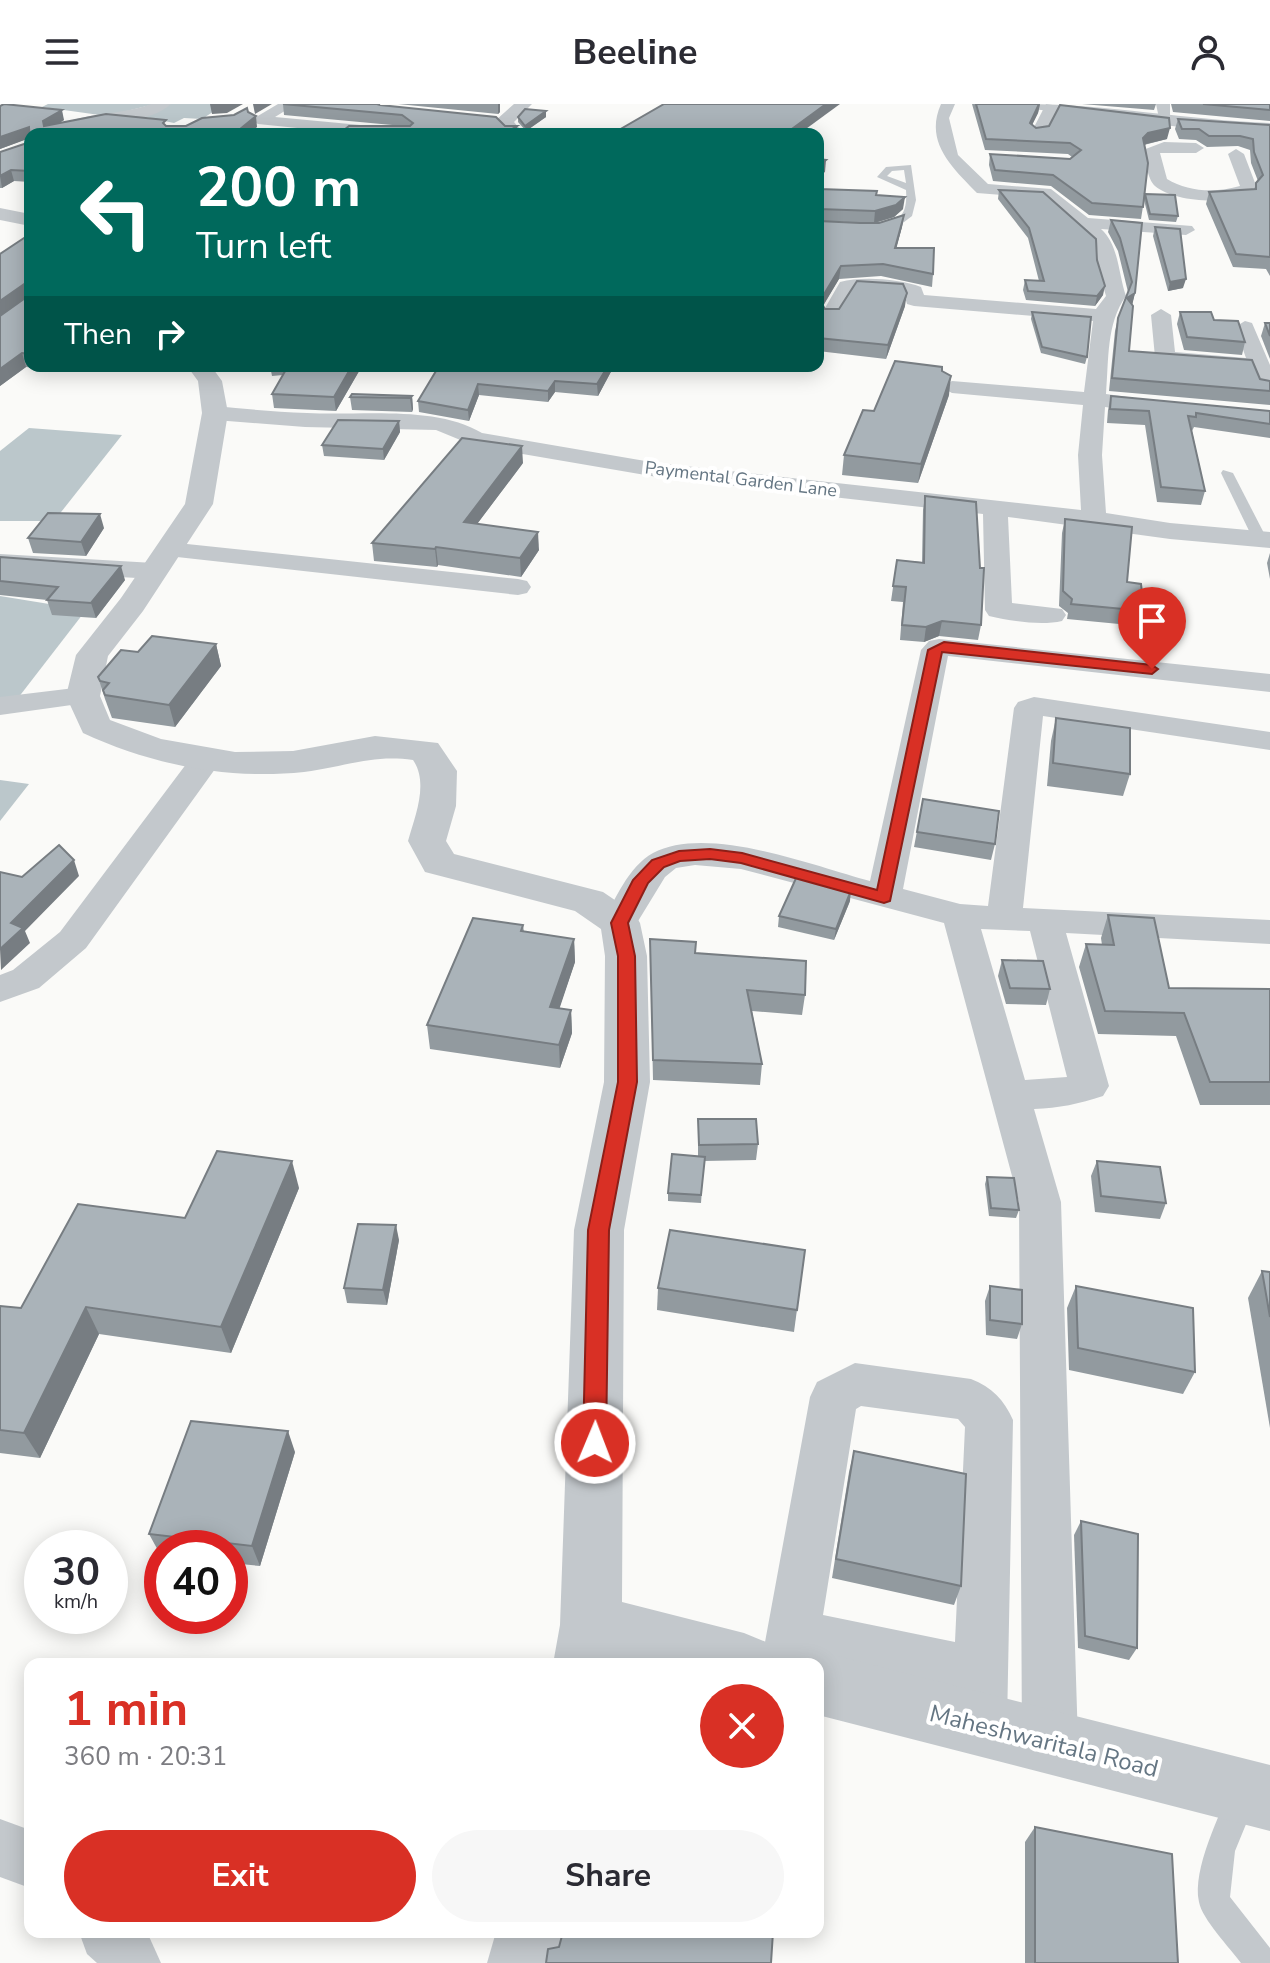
<!DOCTYPE html>
<meta charset="utf-8">
<style>
:root{--surface:#fff;--page:#f7f7f7;--text:#2b2b33;--muted:#7c7c81;--accent:#d93025}
body{margin:0;font-family:"Nunito Sans",sans-serif;background:var(--page);color:var(--text);height:100vh;display:flex;flex-direction:column;font-size:30px;white-space:nowrap}
*{box-sizing:border-box;margin:0}
p{font-size:26px;color:var(--muted)}
.icon{flex:none;width:44px;height:44px;fill:none;stroke:currentColor;stroke-width:2;stroke-linecap:round;stroke-linejoin:round}
.map{position:relative;flex:1;overflow:hidden}
.drawer{position:absolute;left:24px;top:1554px;width:800px;height:280px;display:flex;flex-direction:column;background:var(--surface);border-radius:16px;box-shadow:0 4px 20px #0003}
.drawer>*{flex:none}
.banner{position:absolute;left:24px;top:24px;width:800px;height:244px;border-radius:16px;box-shadow:0 4px 20px #0003;background:#00695c;color:#fff;overflow:hidden}
.speed{position:absolute;left:24px;top:1426px;display:flex;gap:16px;font-size:40px;font-weight:700;text-align:center}
.speed>*{display:grid;place-content:center;width:104px;height:104px;border-radius:50%;background:var(--surface);box-shadow:0 4px 20px #0003;line-height:1}
.speed small{font-size:20px;font-weight:400}
.speed .limit{border:12px solid #d22;background:#fff;color:#111}
.pin{position:absolute;display:grid;place-items:center;width:68px;height:68px;color:#fff;margin:-82px -34px;border-radius:50% 50% 50% 0;rotate:-45deg;box-shadow:0 0 8px #0007}
.pin .icon{rotate:45deg}
.me{position:absolute;width:88px;margin:-44px;rotate:1deg;stroke-linejoin:round;filter:drop-shadow(0 0 6px #0008)}
.turn{display:flex;align-items:center;gap:28px;height:168px;padding:0 40px;font-size:36px}
.turn .icon{width:104px;height:104px;stroke-width:2.5}
.turn b{display:block;font-size:56px;line-height:68px}
.then{display:flex;align-items:center;height:76px;padding:0 40px;background:#0003;gap:16px;font-size:30px}
.round{display:grid;place-items:center;flex:none;width:84px;height:84px;border-radius:42px;background:var(--page)}
.summary{display:flex;align-items:center;justify-content:space-between;height:136px;padding:0 40px}
h1{font-size:48px;font-weight:700;line-height:60px;color:var(--accent)}
.button{display:flex;gap:16px;margin-top:auto;padding:16px 40px}
.button a{flex:1;height:92px;border-radius:48px;background:var(--accent);color:#fff;font-size:32px;font-weight:700;line-height:92px;text-align:center}
.button a+a{background:var(--page);color:var(--text)}
header{display:flex;justify-content:space-between;align-items:center;height:104px;padding:0 40px;background:var(--surface);font-size:36px;font-weight:700}
.map>svg:first-child{display:block}
.water{fill:#bbc7cb}
.lines{fill:none;stroke-linecap:round;stroke-linejoin:round}
.service{fill:#c3c8cc;fill-rule:evenodd}
.minor{fill:#c3c8cc;fill-rule:evenodd}
.tertiary{fill:#c3c8cc;fill-rule:evenodd}
.wall{fill:#929a9f;fill-rule:evenodd}
.shaded-wall{fill:#777d82}
.building{fill:#aab3b9;stroke:#777d82;stroke-width:2}
.route{fill:#d93025;stroke:#8d1f18;stroke-width:2}
.labels{text-anchor:middle;dominant-baseline:central;stroke-width:8;stroke-linejoin:round;paint-order:stroke}
.far-street-label{font-size:18px;fill:#657683;stroke:#fff}
.near-street-label{font-size:24px;fill:#657683;stroke:#fff}
</style>
<header><svg class="icon" aria-label="menu" viewBox="0 0 24 24"><path d="M4 6h16M4 12h16M4 18h16"/></svg>Beeline<svg class="icon" aria-label="person" viewBox="0 0 24 24"><circle cx="12" cy="8" r="4"/><path d="M4 21q1-7 8-7t8 7"/></svg></header>
<div class="map">
<svg width="1270" height="1859" viewBox="0 0 1270 1859">
<rect width="100%" height="100%" fill="#fafaf8"/>
<g class="water">
<path d="M48 0H155L107 12 42 3Z"/>
<path d="M167 0H225L202 15 184 14 174 19 141 12Z"/>
<path d="M29 324 122 331 54 417H0V347Z"/>
<path d="M0 492 86 506 18 594 0 595Z"/>
<path d="M0 676 29 680 0 717Z"/>
</g>
<g class="lines">
<g class="service">
<path d="M546 25 570 30H537Z"/>
<path d="M911 61 916 96 912 112 895 125 875 128V124C899 119 908 111 906 86L877 73 886 63ZM904 66 906 79 887 72 892 67Z"/>
<path d="M1223 366 1233 369 1267 435 1265 438 1253 435 1221 369Z"/>
<path d="M1243 1676 1254 1680 1258 1691 1235 1747 1230 1793 1270 1844V1859H1241C1230 1844 1202 1815 1199 1798 1192 1765 1220 1711 1232 1680Z"/>
</g>
<g class="minor">
<path d="M151 0H171C148 20 119 14 91 20 73 24 69 30 47 30 74 6 118 13 151 0Z"/>
<path d="M278 0H296L275 13 403 25 411 30H356L258 20 251 16Z"/>
<path d="M941 0H955L949 14 958 51 988 80 1051 85 1088 114 1192 122 1195 126 1186 131 1101 125C1119 141 1118 169 1126 192 1106 220 1109 256 1106 290L1128 293 1131 298 1120 305 1105 303 1102 351 1106 409 1170 419 1270 428V444L1170 435 1008 413 1012 499 1062 505 1066 511 1062 517C1041 522 1011 517 989 512L985 506 983 410 657 373 475 342 436 326 305 323 215 316 204 309 215 302C246 305 276 308 307 309 361 312 435 301 482 329L657 359 1081 406 1078 351 1083 301 952 289 941 283 952 277 1084 288 1093 217 914 202 907 200 904 190 854 187 838 215H824L821 211 840 178C863 172 899 175 921 183L924 191 1096 205 1106 192 1098 165 1097 143 1049 98 1042 94 977 89C952 63 924 38 941 0Z"/>
<path d="M1046 0 1059 2 1044 32H1034L1031 29Z"/>
<path d="M1156 0H1170V19H1160Z"/>
<path d="M1164 38 1196 39 1204 44 1196 49H1160L1167 75C1188 88 1216 89 1240 82L1228 50 1236 45 1244 50 1257 84C1238 103 1175 99 1155 82 1147 75 1146 56 1143 46Z"/>
<path d="M1161 205 1171 211 1175 248 1246 254 1235 223 1245 217 1252 219 1270 261V296L1259 289 1251 267 1158 257 1155 253 1151 211Z"/>
<path d="M168 438 518 475 527 477 531 483 527 489 518 491 159 451 155 446 159 441Z"/>
<path d="M0 450 154 459 163 461 167 467 163 473 154 475 0 466Z"/>
<path d="M939 535 1270 570V588L948 552 903 785 960 800 988 802 1014 604 1018 598 1034 593 1270 628V646L1043 612 1023 804 1270 816V840L1066 829 1109 982 1103 992C1079 1000 1059 1004 1034 1005L1061 1098 1078 1638 1070 1658 1050 1666 1030 1658 1022 1638 1019 1098 944 819 741 765 695 761 676 764 665 773 632 827 620 831 608 827 602 819C615 796 628 763 653 749 708 720 813 762 870 777L921 546 929 537ZM981 825 1030 827 1067 973 1025 976Z"/>
<path d="M83 583 93 586 98 592 93 598 0 611V593Z"/>
<path d="M207 645 218 647 223 654 86 844 39 884 0 898V871L13 866 60 828 196 647Z"/>
<path d="M855 1259 971 1275C992 1283 1004 1296 1013 1316L1007 1620 999 1640 979 1648 959 1640 951 1620 953 1591 818 1564V1560H761L810 1293 817 1278ZM861 1302 958 1315 965 1323 955 1538 823 1511 856 1305Z"/>
<path d="M0 1715 30 1726V1784L0 1773Z"/>
<path d="M79 1828H147L161 1859H97L87 1850Z"/>
</g>
<g class="tertiary">
<path d="M514 0H532L514 18 524 30H506L495 17Z"/>
<path d="M1025 0C1107 0 1188 16 1270 19V29L1213 27 1033 5Z"/>
<path d="M0 104 30 110V122L0 116Z"/>
<path d="M187 262H211L222 277 228 309 213 400 143 507 108 552 100 592 110 616 161 635 235 648 293 647 375 632 438 639 457 667 456 702 446 737 454 750 603 788 634 809 640 819 647 852 650 978 624 1126 622 1498 744 1529 766 1538 775 1560H553L560 1521 574 1126 604 978 605 852 601 825 575 807 425 768 408 737C415 712 429 679 413 656 372 650 344 663 304 668 228 676 152 661 83 629L66 592 76 551 121 494 185 400 202 309 198 277Z"/>
<path d="M818 1547 1270 1661V1727L818 1611V1560H794Z"/>
<path d="M496 1828H566L559 1859H487Z"/>
</g>
</g>
<g class="wall">
<path d="M283 0 380 1 505 22H403L284 11Z"/>
<path d="M398 0H500V8L498 10Z"/>
<path d="M972 0H1040L1038 9 1032 21 1036 24 1167 35 1144 41V95L1145 90 1178 112 1176 118 1149 116 1144 96 1141 115 1089 111 1051 82 993 77 989 61 990 50 1070 55 1072 53 1068 50 985 46Z"/>
<path d="M1082 0H1156L1154 6Z"/>
<path d="M1171 0H1270V17L1173 8Z"/>
<path d="M0 2 64 16 59 19 167 22H186L248 8 257 23 30 30V78L14 77 2 84H0V48L30 38 29 34 0 45Z"/>
<path d="M546 7V13L526 27 518 18V13Z"/>
<path d="M1178 15 1270 21V172L1266 165 1233 163 1206 100 1209 88 1254 85 1258 77 1251 59 1250 46 1238 42 1207 43 1196 36 1179 35 1175 25Z"/>
<path d="M818 84 819 85 877 91 903 105 894 113 875 119H879L904 111 902 123 896 144 933 170 932 183 881 172 839 175 823 202 825 205 905 202 886 255 818 247ZM823 117 871 119H860Z"/>
<path d="M999 86 1097 156 1103 191 1095 202 1026 196 1023 186 1025 176 1039 177 1028 134 998 95Z"/>
<path d="M1111 116 1142 119 1135 189 1132 200 1129 247 1270 277V301L1109 287 1115 227 1118 214 1128 188 1118 147 1108 128Z"/>
<path d="M1155 123 1183 184 1168 187 1153 132Z"/>
<path d="M30 130V262H71L66 266 26 263 0 282V150Z"/>
<path d="M1032 208 1087 253 1085 260 1041 249 1031 215Z"/>
<path d="M1180 208 1214 216 1245 238 1242 251 1184 246 1177 220Z"/>
<path d="M1265 219H1270V255L1261 232Z"/>
<path d="M270 262H362L336 307 274 304 272 290 283 271 272 272Z"/>
<path d="M439 262H614L598 292 555 288 548 298 479 291 469 317 419 308 418 297Z"/>
<path d="M949 291 918 379 842 371 844 351 874 307Z"/>
<path d="M412 292 413 305 412 308 352 306 350 293Z"/>
<path d="M1111 292 1270 307V334L1194 323 1192 327 1205 387 1201 401 1157 398 1145 321 1107 319 1108 306Z"/>
<path d="M399 317 400 328 384 356 324 352 322 341Z"/>
<path d="M523 359 477 420 539 446 521 473 438 461 437 463 374 457 372 439Z"/>
<path d="M925 392 981 521 978 536 939 532 924 538 900 536 903 498 891 497 897 456 922 458 923 406Z"/>
<path d="M1065 415 1127 478 1144 507 1140 522 1067 515 1068 509 1059 502 1062 429Z"/>
<path d="M104 424 86 452 33 449 28 434Z"/>
<path d="M1270 449V475L1267 459Z"/>
<path d="M0 453 125 476 96 514 52 511 47 496 0 491Z"/>
<path d="M216 540 221 562 175 623 112 614 105 595 98 573 138 548Z"/>
<path d="M1056 614 1130 670 1123 692 1047 682 1051 637Z"/>
<path d="M923 695 995 740 991 756 914 743Z"/>
<path d="M850 797 834 836 778 823 779 812Z"/>
<path d="M1108 811 1169 884 1270 885V1001H1200L1176 932 1098 930 1079 863 1086 840 1102 841 1101 834Z"/>
<path d="M523 821 524 828 574 835 575 858 559 904 571 906 572 929 560 964 430 945 427 921Z"/>
<path d="M650 835 696 838V849L805 891 802 911 752 907 762 960 760 981 653 976Z"/>
<path d="M1002 856 1050 885 1046 901 1006 900 998 872Z"/>
<path d="M698 1015 758 1040 756 1056 704 1057 701 1099 668 1097V1089L698 1052Z"/>
<path d="M1097 1057 1166 1099 1160 1115 1095 1108 1091 1072Z"/>
<path d="M987 1073 1019 1106 1016 1114 989 1112 985 1080Z"/>
<path d="M299 1084 231 1249 99 1230 40 1354 0 1349V1202L21 1204 185 1114Z"/>
<path d="M399 1136 387 1201 347 1199 344 1184Z"/>
<path d="M805 1146 794 1228 657 1206 658 1184Z"/>
<path d="M1262 1167 1270 1168V1324L1248 1194Z"/>
<path d="M990 1182 1022 1220 1017 1235 986 1231 985 1197Z"/>
<path d="M1076 1182 1195 1268 1183 1290 1069 1266 1067 1204Z"/>
<path d="M854 1347 961 1482 954 1501 832 1474 849 1368Z"/>
<path d="M295 1348 260 1462 230 1459V1444H162V1451L160 1450 149 1430Z"/>
<path d="M1081 1417 1137 1544 1129 1556 1078 1544 1074 1431Z"/>
<path d="M1035 1723 1178 1859H1025V1738Z"/>
</g>
<g class="shaded-wall">
<path d="M210 0H243L227 9 212 10Z"/>
<path d="M253 0H272L255 10Z"/>
<path d="M498 0H500V8L498 10Z"/>
<path d="M826 0H840L799 30H785Z"/>
<path d="M1040 0 1038 9 1028 29 1030 19Z"/>
<path d="M62 6 64 16 45 28 43 17Z"/>
<path d="M546 7V13L526 27 525 22Z"/>
<path d="M256 12 257 23 249 30H234Z"/>
<path d="M517 22 518 30H504Z"/>
<path d="M29 23 30 34 0 45V33Z"/>
<path d="M1170 24 1167 35 1146 40 1140 45 1143 34 1148 29Z"/>
<path d="M826 56 825 68 818 73V62Z"/>
<path d="M11 66 14 77 2 84 0 72Z"/>
<path d="M905 93 903 105 894 113 874 119 875 107Z"/>
<path d="M904 111 902 123 893 157 895 144Z"/>
<path d="M841 162 839 175 818 210 820 197Z"/>
<path d="M1186 175 1183 184 1168 187 1170 178Z"/>
<path d="M27 178 30 191 0 212V197Z"/>
<path d="M1105 182 1103 191 1095 202 1097 192Z"/>
<path d="M907 189 905 202 886 255 888 241Z"/>
<path d="M1135 189 1132 202 1127 194Z"/>
<path d="M22 249 26 263 0 282V265Z"/>
<path d="M352 262H362L336 307 334 293Z"/>
<path d="M608 262H614L598 292 597 280Z"/>
<path d="M951 272 949 291 918 379 921 360Z"/>
<path d="M555 277V288L548 298V287Z"/>
<path d="M478 280 479 291 469 317 468 306Z"/>
<path d="M412 292 413 305 412 308 410 294Z"/>
<path d="M399 317 400 328 384 356 383 345Z"/>
<path d="M522 342 523 359 465 436 464 418Z"/>
<path d="M100 410 104 424 86 452 81 438Z"/>
<path d="M538 428 539 446 521 473 520 454Z"/>
<path d="M436 443 438 461 437 463 435 445Z"/>
<path d="M121 462 125 476 96 514 91 499Z"/>
<path d="M942 517 939 532 924 538 926 523Z"/>
<path d="M216 540 221 562 175 623 169 601Z"/>
<path d="M74 756 79 772 25 827 30 839 1 866 0 845 11 819Z"/>
<path d="M851 786 850 797 834 836 836 825Z"/>
<path d="M574 835 575 858 552 927 550 903Z"/>
<path d="M571 906 572 929 560 964 559 941Z"/>
<path d="M292 1057 299 1084 231 1249 221 1223Z"/>
<path d="M396 1121 399 1136 387 1201 383 1186Z"/>
<path d="M86 1203 99 1230 40 1354 24 1329Z"/>
<path d="M288 1327 295 1348 260 1462 252 1442Z"/>
</g>
<g class="building">
<path d="M4 0 62 6 43 17 44 22 106 10 166 16 163 19 166 22H186L202 14 234 11 247 4 248 8 256 12 234 30H30V67L11 66 0 72V48L30 38 29 23 0 33V2Z"/>
<path d="M283 0H377L380 1 496 13 505 22H517L504 30H339L349 22H410L413 19 402 11Z"/>
<path d="M664 0H826L785 30H612Z"/>
<path d="M976 0H1039L1030 19 1036 24 1049 22 1060 1 1169 14 1170 24 1148 29 1143 34 1148 59 1143 103 1092 99 1053 71 995 66 990 50 1070 55 1081 46 1070 39 986 35Z"/>
<path d="M1203 0H1270V6Z"/>
<path d="M525 5 546 7 525 22 518 13Z"/>
<path d="M1178 15 1270 21V153L1236 150 1209 88 1256 85V79L1263 71 1254 48 1253 35 1240 32H1209L1199 25H1182Z"/>
<path d="M818 55 826 56 818 62Z"/>
<path d="M818 84 819 85 877 87 876 91 905 93 896 101 875 107 819 105 818 106Z"/>
<path d="M999 86 1043 88 1096 135 1097 156 1105 182 1097 192 1028 187 1025 176 1044 177 1029 124Z"/>
<path d="M1145 90 1175 91 1178 112 1150 110Z"/>
<path d="M904 111 895 144H934L933 170 883 160 841 162 820 197 825 205H839L857 177 903 180 907 189 888 241 818 234V114L819 117 860 119H879Z"/>
<path d="M1111 116 1142 119 1135 189 1127 194 1133 202 1129 247 1252 256 1260 275 1270 277V287L1112 274 1118 214 1132 178 1120 134Z"/>
<path d="M1155 123 1180 125 1186 175 1170 178Z"/>
<path d="M30 130V250L22 249 0 265V212L28 192 27 178 0 197V150Z"/>
<path d="M1032 208 1091 213 1087 253 1042 243Z"/>
<path d="M1180 208H1211L1214 216 1238 217 1245 238 1187 233Z"/>
<path d="M1265 219H1270V232Z"/>
<path d="M895 257 942 263V267L951 272 921 360 844 351 863 306 874 307Z"/>
<path d="M288 262H352L334 293 272 290Z"/>
<path d="M439 262H608L597 280 555 277 548 287 478 280 468 306 418 297Z"/>
<path d="M352 290 412 292 410 294 350 293Z"/>
<path d="M1111 292 1270 307V320L1196 309V313L1188 312 1205 387 1161 383 1149 307 1110 305Z"/>
<path d="M338 316 399 317 383 345 322 341Z"/>
<path d="M462 334 522 342 464 418 538 428 520 454 436 443 435 445 372 439Z"/>
<path d="M925 392 976 398 980 464H984L981 521 942 517 926 523 902 521 906 483 893 482 897 456 924 459Z"/>
<path d="M48 409 100 410 81 438 28 434Z"/>
<path d="M1065 415 1132 423 1127 478 1141 480 1144 507 1071 500 1072 495 1063 487Z"/>
<path d="M0 453 121 462 91 499 47 496 58 483 0 477Z"/>
<path d="M152 532 216 540 169 601 105 591 103 586 109 579 100 577 98 573 121 546 138 548Z"/>
<path d="M1056 614 1130 624V670L1053 659Z"/>
<path d="M923 695 999 707 995 740 917 728Z"/>
<path d="M59 741 74 756 11 819 23 824 0 845V768L22 773Z"/>
<path d="M797 772 851 786 836 825 779 812Z"/>
<path d="M1108 811 1154 814 1169 884 1270 885V978H1210L1184 909 1105 907 1086 840 1114 841Z"/>
<path d="M473 814 523 821 521 827 574 835 550 903 571 906 559 941 427 921Z"/>
<path d="M650 835 696 838 695 849 806 857 805 891 747 886 762 960 653 956Z"/>
<path d="M1002 856 1043 857 1050 885 1010 884Z"/>
<path d="M698 1015H756L758 1040 699 1041Z"/>
<path d="M217 1047 292 1057 221 1223 86 1203 24 1329 0 1326V1202L21 1204 78 1100 185 1114Z"/>
<path d="M672 1050 705 1053 701 1091 668 1089Z"/>
<path d="M1097 1057 1160 1063 1166 1099 1101 1092Z"/>
<path d="M987 1073 1014 1074 1019 1106 991 1104Z"/>
<path d="M358 1120 396 1121 383 1186 344 1184Z"/>
<path d="M670 1126 805 1146 797 1206 658 1184Z"/>
<path d="M1262 1167 1270 1168V1213Z"/>
<path d="M990 1182 1022 1186V1220L990 1216Z"/>
<path d="M1076 1182 1193 1204 1195 1268 1078 1244Z"/>
<path d="M191 1317 288 1327 252 1442 149 1430Z"/>
<path d="M854 1347 966 1370 961 1482 836 1455Z"/>
<path d="M1081 1417 1138 1430 1137 1544 1085 1532Z"/>
<path d="M1035 1723 1172 1750 1178 1859H1035Z"/>
<path d="M563 1828H773L771 1859H546L548 1845 559 1843Z"/>
</g>
<path class="route" d="M944 538 1152 561 1158 565 1152 570 942 548 890 797 884 799 741 759 710 755 680 757 664 763 648 779 628 819 635 852 637 978 609 1126 606 1339 603 1346 595 1349 586 1346 583 1339 588 1126 618 978V852L611 819 633 776 652 756 679 747 710 745 742 749 877 786 928 546Z"/>
<g class="labels">
<g class="far-street-label">
<text transform="translate(741 375) rotate(7)">Paymental Garden Lane</text>
</g>
<g class="near-street-label">
<text transform="translate(1044 1637) rotate(14)">Maheshwaritala Road</text>
</g>
</g>
</svg>
<div class="speed"><div>30<small>km/h</small></div><div class="limit">40</div></div>
<div class="pin" style="left:1152px;top:565px;background:#d93025"><svg class="icon" aria-label="arrive" viewBox="0 0 24 24"><path d="M6 21V4h12l-3 4 3 4H6"/></svg></div>
<svg class="me" style="left:595px;top:1339px" viewBox="-20 -20 40 40"><circle r="17" fill="#d93025" stroke="#fff" stroke-width="3"/><path d="M0-11L8 9 0 5-8 9z" fill="#fff"/></svg>
<div class="banner">
<div class="turn"><svg class="icon" aria-label="left" viewBox="0 0 24 24"><path d="M17 20v-9H6M10 6l-5 5 5 5"/></svg><div><b>200 m</b>Turn left</div></div>
<div class="then">Then<svg class="icon" aria-label="right" viewBox="0 0 24 24"><path d="M7 20v-9h11M14 6l5 5-5 5"/></svg></div>
</div>
<section class="drawer">
<div class="summary"><div><h1>1 min</h1><p>360 m · 20:31</p></div><a class="round" style="background:#d93025;color:#fff"><svg class="icon" aria-label="close" viewBox="0 0 24 24"><path d="M6 6l12 12M18 6L6 18"/></svg></a></div>
<div class="button"><a>Exit</a><a>Share</a></div>
</section>
</div>
